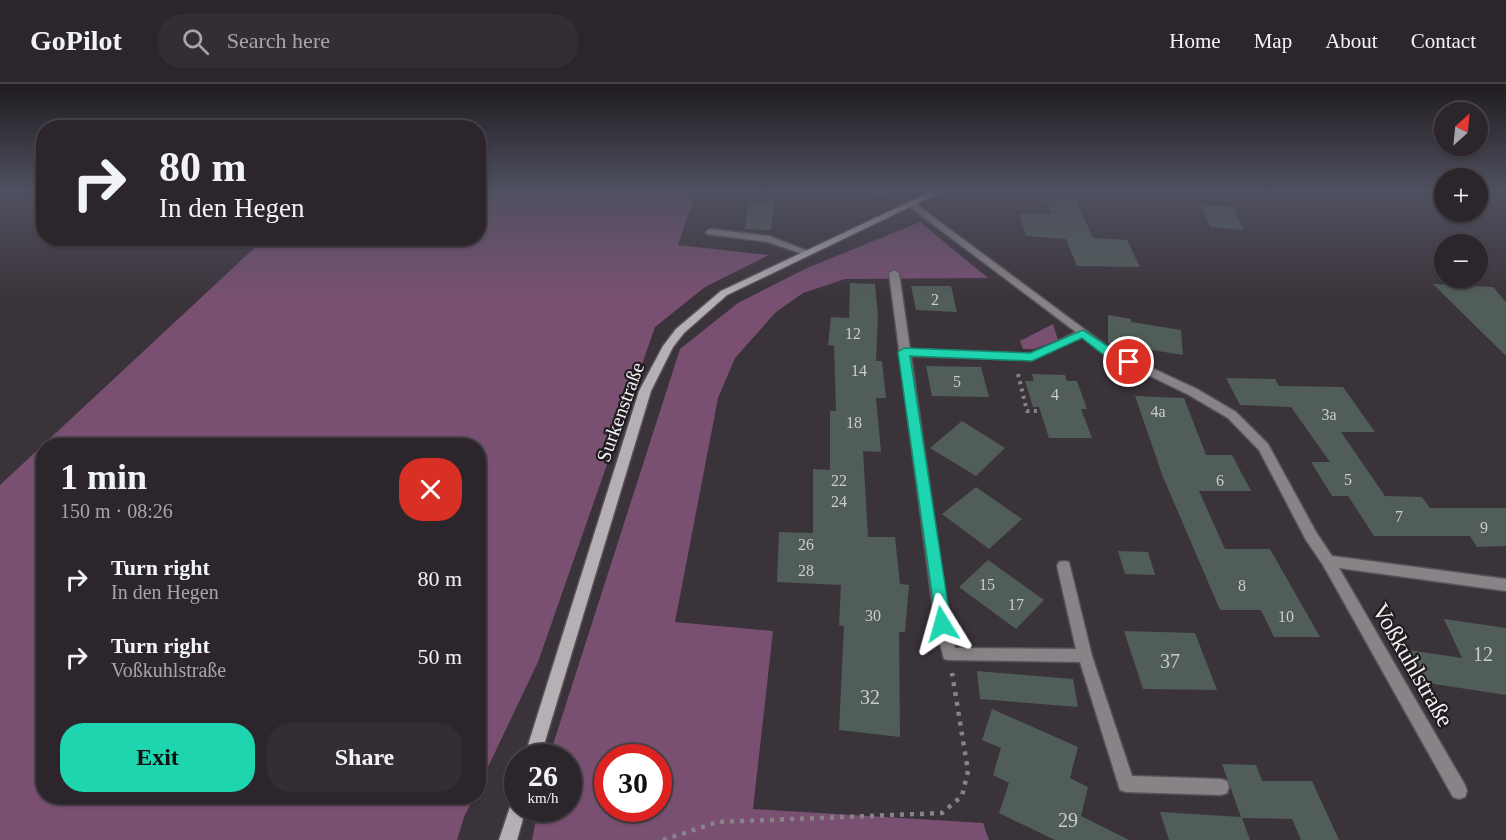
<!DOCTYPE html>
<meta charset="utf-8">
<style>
:root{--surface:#2c262c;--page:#342e34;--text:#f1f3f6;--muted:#a6a5a9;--line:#484348;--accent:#1ed5b0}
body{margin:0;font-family:Georgia,serif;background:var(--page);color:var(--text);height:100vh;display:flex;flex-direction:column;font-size:22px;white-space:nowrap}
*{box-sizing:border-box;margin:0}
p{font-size:20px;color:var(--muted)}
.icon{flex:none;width:33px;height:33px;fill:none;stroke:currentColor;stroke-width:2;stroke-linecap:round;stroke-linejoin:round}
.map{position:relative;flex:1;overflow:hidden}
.sheet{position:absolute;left:36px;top:354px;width:450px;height:366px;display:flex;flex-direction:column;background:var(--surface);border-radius:24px;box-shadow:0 2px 4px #0004,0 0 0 2px var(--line)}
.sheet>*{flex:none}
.hud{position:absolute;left:36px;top:36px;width:450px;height:126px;border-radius:24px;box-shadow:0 2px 4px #0004,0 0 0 2px var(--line);background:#2c262c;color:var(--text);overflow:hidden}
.needle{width:39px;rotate:27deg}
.fabs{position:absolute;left:1434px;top:18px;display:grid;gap:12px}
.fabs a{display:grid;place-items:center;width:54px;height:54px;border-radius:50%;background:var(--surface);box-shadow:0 2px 4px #0004,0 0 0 2px var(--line);font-size:30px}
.speed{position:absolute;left:504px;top:660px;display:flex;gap:12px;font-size:30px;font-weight:700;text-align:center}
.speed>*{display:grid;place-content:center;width:78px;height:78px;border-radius:50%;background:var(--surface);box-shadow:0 2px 4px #0004,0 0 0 2px var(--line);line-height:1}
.speed small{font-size:15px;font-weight:400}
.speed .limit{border:9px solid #d22;background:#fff;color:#111}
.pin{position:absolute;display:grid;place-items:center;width:51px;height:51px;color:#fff;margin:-26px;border:3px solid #fff;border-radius:50%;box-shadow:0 2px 6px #0007}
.me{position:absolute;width:66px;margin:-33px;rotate:352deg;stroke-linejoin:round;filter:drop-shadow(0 0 4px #0008)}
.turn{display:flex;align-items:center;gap:21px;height:126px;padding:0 24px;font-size:27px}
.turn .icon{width:78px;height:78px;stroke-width:2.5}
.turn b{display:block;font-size:42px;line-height:51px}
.round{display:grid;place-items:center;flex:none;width:63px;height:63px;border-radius:24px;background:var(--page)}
.overview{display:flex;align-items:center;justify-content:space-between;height:102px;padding:0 24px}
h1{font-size:36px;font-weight:800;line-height:45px}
.cta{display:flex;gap:12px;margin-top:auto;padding:12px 24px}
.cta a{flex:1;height:69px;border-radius:24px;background:var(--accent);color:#111;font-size:24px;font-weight:800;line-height:69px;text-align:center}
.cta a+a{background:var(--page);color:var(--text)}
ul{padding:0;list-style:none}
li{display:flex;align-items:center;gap:18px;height:78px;padding:0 24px}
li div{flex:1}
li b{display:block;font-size:22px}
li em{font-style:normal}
header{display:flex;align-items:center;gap:36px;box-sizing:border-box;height:84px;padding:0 30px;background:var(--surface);border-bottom:2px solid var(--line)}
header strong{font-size:28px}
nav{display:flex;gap:33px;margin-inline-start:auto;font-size:21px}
.search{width:420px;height:54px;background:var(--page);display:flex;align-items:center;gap:15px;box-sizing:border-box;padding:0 21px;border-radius:24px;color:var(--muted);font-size:22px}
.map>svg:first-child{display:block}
.green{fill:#795072;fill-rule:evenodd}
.building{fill:#515d59}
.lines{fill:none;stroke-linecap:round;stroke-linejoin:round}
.lane-casing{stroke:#595158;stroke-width:3}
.street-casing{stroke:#595158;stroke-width:3}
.secondary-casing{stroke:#595158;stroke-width:3}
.path-far2{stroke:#898288;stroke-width:3;stroke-dasharray:2 4;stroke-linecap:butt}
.path-far1{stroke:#898288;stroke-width:4;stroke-dasharray:3 4.5;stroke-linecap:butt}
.path{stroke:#898288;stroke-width:4.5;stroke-dasharray:4 6;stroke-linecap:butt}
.lane{fill:#888387;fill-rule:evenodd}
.street{fill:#888387;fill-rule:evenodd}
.secondary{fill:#b6afb4;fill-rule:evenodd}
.route{fill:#1ed5b0;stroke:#148a72;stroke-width:1.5}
.labels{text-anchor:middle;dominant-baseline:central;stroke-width:4.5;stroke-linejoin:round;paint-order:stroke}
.number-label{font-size:16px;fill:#cccbcd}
.street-label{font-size:20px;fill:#f5f0f4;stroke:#201c1f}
.near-number-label{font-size:20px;fill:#cccbcd}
.near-street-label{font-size:24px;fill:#f5f0f4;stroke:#201c1f}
</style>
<header>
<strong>GoPilot</strong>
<div class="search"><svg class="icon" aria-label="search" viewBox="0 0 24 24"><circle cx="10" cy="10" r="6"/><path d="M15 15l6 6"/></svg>Search here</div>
<nav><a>Home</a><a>Map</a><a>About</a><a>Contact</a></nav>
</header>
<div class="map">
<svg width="1506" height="756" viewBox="0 0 1506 756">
<rect width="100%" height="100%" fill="#3b333a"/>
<g class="green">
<path d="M479 108H696L678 161 769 171 705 203 655 243 538 578 479 702 478 362H44V712L474 713 464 733 457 756H0V401L264 155 478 154Z"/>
<path d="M920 138 988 194 845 195 803 209 776 228 735 274 718 314 675 538 773 547 753 725 983 739 989 756H532L538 725 568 724V674L549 673 550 670 680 265 738 219 807 184ZM608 674H658V724H608Z"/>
<path d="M1053 240 1058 256 1034 265H1023L1020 257Z"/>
</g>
<g class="building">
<path d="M1045 112H1074L1093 154 1127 156 1140 183 1077 182 1066 155 1026 152 1019 130H1052Z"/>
<path d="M749 117 774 118 771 146 745 145Z"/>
<path d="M1200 121 1233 123 1243 146 1210 143Z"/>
<path d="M850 199 875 200 878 232 876 277H882L886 314H876L881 368 863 367 868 453H895L900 500 909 501 905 548H899L900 653 839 646 844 542 839 541 841 501 777 498 779 448 813 449V385L830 386V327H836L834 262 828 261 831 233 849 234Z"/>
<path d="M1433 200 1493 203 1506 218V272Z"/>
<path d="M911 202H951L957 228 916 226Z"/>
<path d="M1108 231 1131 235V238L1181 246 1183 271 1108 259Z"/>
<path d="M926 282 981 283 989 313 932 312Z"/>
<path d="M1032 290 1065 291 1067 297H1077L1087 325H1081L1092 354H1049L1039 323H1033L1025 297H1034Z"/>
<path d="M1226 294 1275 295 1279 302 1343 303 1375 348H1341L1385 412 1422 413 1430 424H1506V462L1477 463 1470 452H1374L1348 412H1332L1311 378H1330L1291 323 1240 321Z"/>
<path d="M1135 312 1184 314 1206 371H1232L1251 407H1199L1225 465H1270L1320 553H1274L1261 526H1220L1163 393Z"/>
<path d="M962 337 1005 364 976 392 930 364Z"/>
<path d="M976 403 1022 435 989 465 942 430Z"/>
<path d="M1118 467 1148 468 1155 491 1125 490Z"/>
<path d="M988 476 1044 516 1016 545 959 503Z"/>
<path d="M1444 535 1506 544V611L1421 598 1408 566 1462 574Z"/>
<path d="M1124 547 1195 549 1217 606 1143 605Z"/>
<path d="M977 587 1073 595 1078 623 980 615Z"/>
<path d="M992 625 1078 663 1070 694 1088 703 1081 732 1129 756H1055L999 729 1009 699 993 691 1001 664 982 656Z"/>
<path d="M1222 680 1256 681 1262 697H1312L1339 756H1301L1292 735 1242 734 1250 756H1169L1160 728 1241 733Z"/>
</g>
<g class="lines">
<defs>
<path id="lane" d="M710 145 769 152 813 169 808 172 768 158 707 150 706 148Z"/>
<path id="street" d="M913 118 1111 265 1197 305 1236 328 1268 360 1316 448 1332 472 1506 495V507L1339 484 1465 701 1467 707 1465 713 1459 715 1453 713 1323 481 1306 456 1259 366 1228 334 1189 311 1103 269 1082 253 1032 276 911 272 949 540 955 564 1076 565 1057 482 1059 478 1064 477 1069 478 1092 572 1132 692 1221 695 1227 697 1229 703 1227 709 1221 711 1126 708 1120 706 1080 578 949 576 944 575 935 540 889 189 894 186 899 189 910 265 1031 270 1076 248 910 123 909 121Z"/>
<g id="secondary">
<path d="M930 108H941L727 211 684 249 673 263 651 307 540 674H524L639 307 663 262 676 245 721 207Z"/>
<path d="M518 715V724H526L517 756H499L512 717Z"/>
</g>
</defs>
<use href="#lane" class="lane-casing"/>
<use href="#street" class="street-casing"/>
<use href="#secondary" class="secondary-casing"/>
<path class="path-far2" d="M868 108 890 111"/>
<path class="path-far1" d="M1018 290 1027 327H1041"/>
<path class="path" d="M663 756 718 738 942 729 962 712 968 687 952 589"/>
<use href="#lane" class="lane"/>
<use href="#street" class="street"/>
<use href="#secondary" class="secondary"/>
</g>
<linearGradient id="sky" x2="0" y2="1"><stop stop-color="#201c20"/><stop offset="0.5" stop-color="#4f5060"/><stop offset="1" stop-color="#4f5060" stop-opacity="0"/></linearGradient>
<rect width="1506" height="214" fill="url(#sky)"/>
<path class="route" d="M1083 246 1112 265 1133 275V280C1116 284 1095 264 1082 254L1032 277 910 272 951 540 948 545 942 547 937 545 898 268 904 264 1030 269Z"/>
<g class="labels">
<g class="number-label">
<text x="935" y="215">2</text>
<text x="853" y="249">12</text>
<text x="859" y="286">14</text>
<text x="957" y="297">5</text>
<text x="1055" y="310">4</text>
<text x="1158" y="327">4a</text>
<text x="1329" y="330">3a</text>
<text x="854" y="338">18</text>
<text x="1348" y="395">5</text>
<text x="839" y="396">22</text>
<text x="1220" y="396">6</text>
<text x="839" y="417">24</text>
<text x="1399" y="432">7</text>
<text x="1484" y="443">9</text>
<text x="806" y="460">26</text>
<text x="806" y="486">28</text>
<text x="987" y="500">15</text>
<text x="1242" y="501">8</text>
<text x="1016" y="520">17</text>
<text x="873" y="531">30</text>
<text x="1286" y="532">10</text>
</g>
<g class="street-label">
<text transform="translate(620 328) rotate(-70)">Surkenstraße</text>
</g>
<g class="near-number-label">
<text x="1483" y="570">12</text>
<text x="1170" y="577">37</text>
<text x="870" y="613">32</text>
<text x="1068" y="736">29</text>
</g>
<g class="near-street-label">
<text transform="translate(1413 581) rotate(60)">Voßkuhlstraße</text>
</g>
</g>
</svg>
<div class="fabs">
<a><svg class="needle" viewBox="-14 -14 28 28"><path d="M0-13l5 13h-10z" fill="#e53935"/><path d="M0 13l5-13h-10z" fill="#a6a5a9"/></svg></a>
<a>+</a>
<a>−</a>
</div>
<div class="speed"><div>26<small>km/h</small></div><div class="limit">30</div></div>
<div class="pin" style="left:1129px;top:278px;background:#d93025"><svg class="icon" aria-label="arrive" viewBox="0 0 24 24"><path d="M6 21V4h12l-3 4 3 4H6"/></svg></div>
<svg class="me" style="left:942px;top:540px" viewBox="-20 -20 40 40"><path d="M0-17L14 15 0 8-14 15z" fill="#1ed5b0" stroke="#fff" stroke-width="4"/></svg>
<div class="hud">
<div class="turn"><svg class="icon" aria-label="right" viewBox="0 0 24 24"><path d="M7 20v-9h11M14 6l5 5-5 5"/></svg><div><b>80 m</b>In den Hegen</div></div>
</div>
<section class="sheet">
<div class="overview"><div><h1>1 min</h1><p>150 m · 08:26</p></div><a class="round" style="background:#d93025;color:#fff"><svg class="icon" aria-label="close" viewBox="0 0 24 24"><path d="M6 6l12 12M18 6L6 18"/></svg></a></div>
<ul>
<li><svg class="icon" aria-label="right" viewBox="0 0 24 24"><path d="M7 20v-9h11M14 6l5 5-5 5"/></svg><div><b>Turn right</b><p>In den Hegen</p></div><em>80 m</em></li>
<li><svg class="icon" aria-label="right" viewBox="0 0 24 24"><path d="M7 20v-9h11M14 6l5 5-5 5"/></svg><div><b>Turn right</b><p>Voßkuhlstraße</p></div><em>50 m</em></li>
</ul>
<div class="cta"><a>Exit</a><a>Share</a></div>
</section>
</div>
